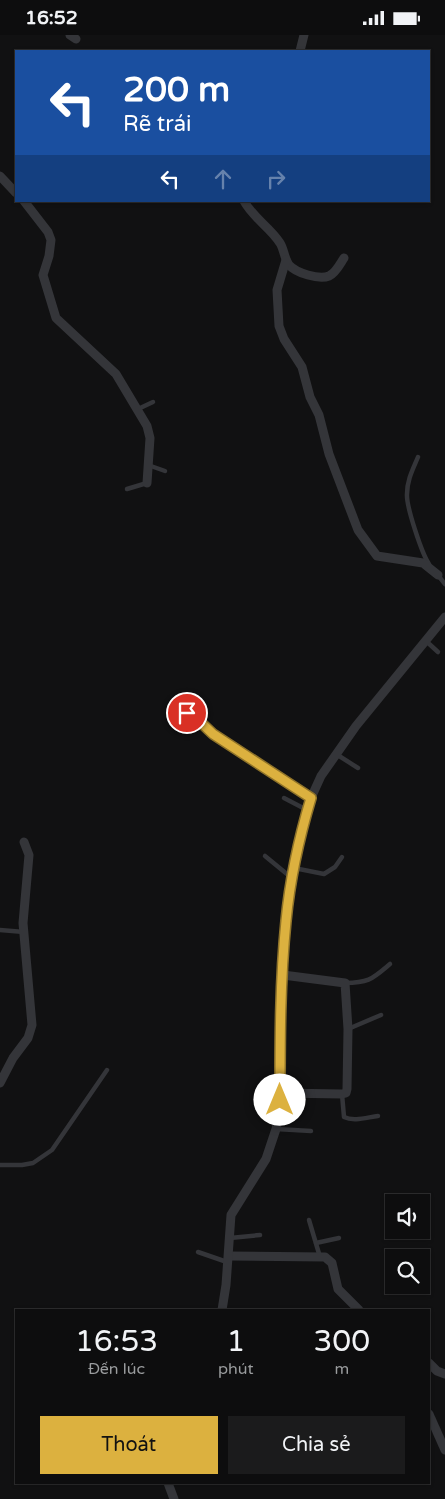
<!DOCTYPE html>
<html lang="vi">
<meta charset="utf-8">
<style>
:root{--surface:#0d0d0e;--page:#1b1b1c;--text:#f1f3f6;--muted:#9a9c9e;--line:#2d2d2e;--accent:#dcb13f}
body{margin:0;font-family:"Varela Round",sans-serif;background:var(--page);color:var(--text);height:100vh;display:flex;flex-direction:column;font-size:19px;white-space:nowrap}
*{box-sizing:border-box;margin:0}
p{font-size:16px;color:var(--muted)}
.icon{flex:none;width:28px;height:28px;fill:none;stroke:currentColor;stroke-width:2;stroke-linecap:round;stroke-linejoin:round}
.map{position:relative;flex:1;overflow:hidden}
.side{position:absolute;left:15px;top:1274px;width:415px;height:175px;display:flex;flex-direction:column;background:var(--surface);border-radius:0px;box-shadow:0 1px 4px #0004,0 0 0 1px var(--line)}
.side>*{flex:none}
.top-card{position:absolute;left:15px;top:15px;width:415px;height:152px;border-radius:0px;box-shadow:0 1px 4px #0004,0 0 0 1px var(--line);background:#1a4fa0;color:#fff;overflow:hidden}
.tools{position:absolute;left:385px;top:1159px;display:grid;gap:10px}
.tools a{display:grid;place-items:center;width:45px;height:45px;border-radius:0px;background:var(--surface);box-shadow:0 1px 4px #0004,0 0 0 1px var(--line);font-size:25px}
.pin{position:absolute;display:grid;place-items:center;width:42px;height:42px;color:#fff;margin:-21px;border:2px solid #fff;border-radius:50%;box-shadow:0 1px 5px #0007}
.me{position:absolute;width:55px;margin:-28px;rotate:0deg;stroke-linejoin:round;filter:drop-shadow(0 0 4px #0008)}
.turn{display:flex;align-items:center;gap:18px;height:105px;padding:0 25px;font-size:22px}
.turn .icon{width:65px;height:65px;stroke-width:2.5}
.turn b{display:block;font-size:35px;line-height:42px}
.lanes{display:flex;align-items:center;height:48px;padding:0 25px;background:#0003;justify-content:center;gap:25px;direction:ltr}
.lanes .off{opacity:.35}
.eta{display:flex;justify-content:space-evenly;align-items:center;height:85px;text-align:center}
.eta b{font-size:30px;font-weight:600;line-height:35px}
.button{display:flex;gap:10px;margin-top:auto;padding:10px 25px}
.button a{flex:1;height:58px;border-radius:0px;background:var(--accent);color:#111;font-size:20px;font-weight:600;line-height:58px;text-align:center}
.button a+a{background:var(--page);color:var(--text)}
.status{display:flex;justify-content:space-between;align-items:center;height:35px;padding:0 25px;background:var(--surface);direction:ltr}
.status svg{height:14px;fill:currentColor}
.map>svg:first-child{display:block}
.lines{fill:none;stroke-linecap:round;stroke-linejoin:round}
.lane{stroke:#343539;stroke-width:4.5}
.street{stroke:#343539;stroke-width:9}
.route-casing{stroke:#8f7329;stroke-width:12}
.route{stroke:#dcb13f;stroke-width:9}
</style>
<div class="status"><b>16:52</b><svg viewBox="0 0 49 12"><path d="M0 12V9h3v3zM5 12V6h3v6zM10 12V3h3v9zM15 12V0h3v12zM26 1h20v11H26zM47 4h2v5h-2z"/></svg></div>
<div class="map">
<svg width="445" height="1464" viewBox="0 0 445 1464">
<rect width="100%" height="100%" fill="#111112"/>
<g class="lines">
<g class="lane">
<path d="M138 374 153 367"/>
<path d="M418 422C413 434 407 445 407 459 406 471 422 519 429 529"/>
<path d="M148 430 165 436"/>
<path d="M127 454 147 448"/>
<path d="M437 539 445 549"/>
<path d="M426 606 438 617"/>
<path d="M336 719 358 733"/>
<path d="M284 763 307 775"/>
<path d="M265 821 293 844"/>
<path d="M294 833 324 839 335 832 342 822"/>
<path d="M0 895 24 897"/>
<path d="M345 948C369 948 372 944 390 929"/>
<path d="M348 994 381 980"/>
<path d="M342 1059 344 1082C354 1087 368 1082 378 1081"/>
<path d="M260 1062 281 1065"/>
<path d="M276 1094 311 1096"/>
<path d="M0 1130H22L33 1128 52 1115 107 1035"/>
<path d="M309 1185 320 1222"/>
<path d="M230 1203 260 1200"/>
<path d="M316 1208 339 1203"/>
<path d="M198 1217 227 1227"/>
</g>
<g class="street">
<path d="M70 0 76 4"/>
<path d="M300 16 304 0"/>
<path d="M0 141 16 158"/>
<path d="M24 166 48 197 51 205 49 221 43 240 56 283 116 339 147 391 150 403 147 448"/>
<path d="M244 166C253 183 270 192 280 208 284 214 284 223 289 230 296 238 319 245 329 241 336 238 340 229 344 223"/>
<path d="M286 225 277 255 279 291 284 304 302 332 310 362 319 380 329 419 358 495 377 521 423 528 438 540"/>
<path d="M177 690 184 679 189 678 213 699 311 763"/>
<path d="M0 1048 13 1023 28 1003 32 990 23 888 29 820 24 807"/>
<path d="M281 1058 342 1059 346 1058 347 1054 348 994 345 948 283 940"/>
<path d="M229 1221 325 1222 332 1228 338 1254 359 1275"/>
<path d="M222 1275 226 1250 231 1180 266 1124 276 1094 281 1071 280 976 286 886 297 816 311 763 321 741 356 691 445 582"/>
<path d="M429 1328 437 1336 445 1339"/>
<path d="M429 1379 445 1415"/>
<path d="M168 1448 174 1464"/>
</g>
</g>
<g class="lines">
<defs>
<path id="route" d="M187 678 195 682 213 699 311 763C299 803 290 844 286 886 280 946 280 1006 280 1065"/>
</defs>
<use href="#route" class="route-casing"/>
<use href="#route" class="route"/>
</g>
</svg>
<div class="tools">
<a><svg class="icon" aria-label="sound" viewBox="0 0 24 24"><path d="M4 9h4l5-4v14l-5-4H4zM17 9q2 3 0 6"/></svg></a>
<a><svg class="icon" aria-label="search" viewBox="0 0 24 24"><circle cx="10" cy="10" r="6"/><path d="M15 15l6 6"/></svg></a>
</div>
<div class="pin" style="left:187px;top:678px;background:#d93025"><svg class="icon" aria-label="arrive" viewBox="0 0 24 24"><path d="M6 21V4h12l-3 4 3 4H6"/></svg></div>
<svg class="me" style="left:280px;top:1065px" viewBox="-20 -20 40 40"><circle r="19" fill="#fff"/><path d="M0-13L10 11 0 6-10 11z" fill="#dcb13f"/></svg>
<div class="top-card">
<div class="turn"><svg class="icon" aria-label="left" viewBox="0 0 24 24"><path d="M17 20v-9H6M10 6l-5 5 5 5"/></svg><div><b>200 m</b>Rẽ trái</div></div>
<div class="lanes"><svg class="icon" aria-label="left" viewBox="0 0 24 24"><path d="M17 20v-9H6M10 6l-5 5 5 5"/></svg><svg class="icon off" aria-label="ahead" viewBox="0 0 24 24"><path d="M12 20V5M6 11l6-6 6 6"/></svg><svg class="icon off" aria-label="right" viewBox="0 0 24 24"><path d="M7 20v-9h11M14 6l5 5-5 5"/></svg></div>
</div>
<section class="side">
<div class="eta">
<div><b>16:53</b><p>Đến lúc</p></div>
<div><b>1</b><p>phút</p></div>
<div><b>300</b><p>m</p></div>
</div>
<div class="button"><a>Thoát</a><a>Chia sẻ</a></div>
</section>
</div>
